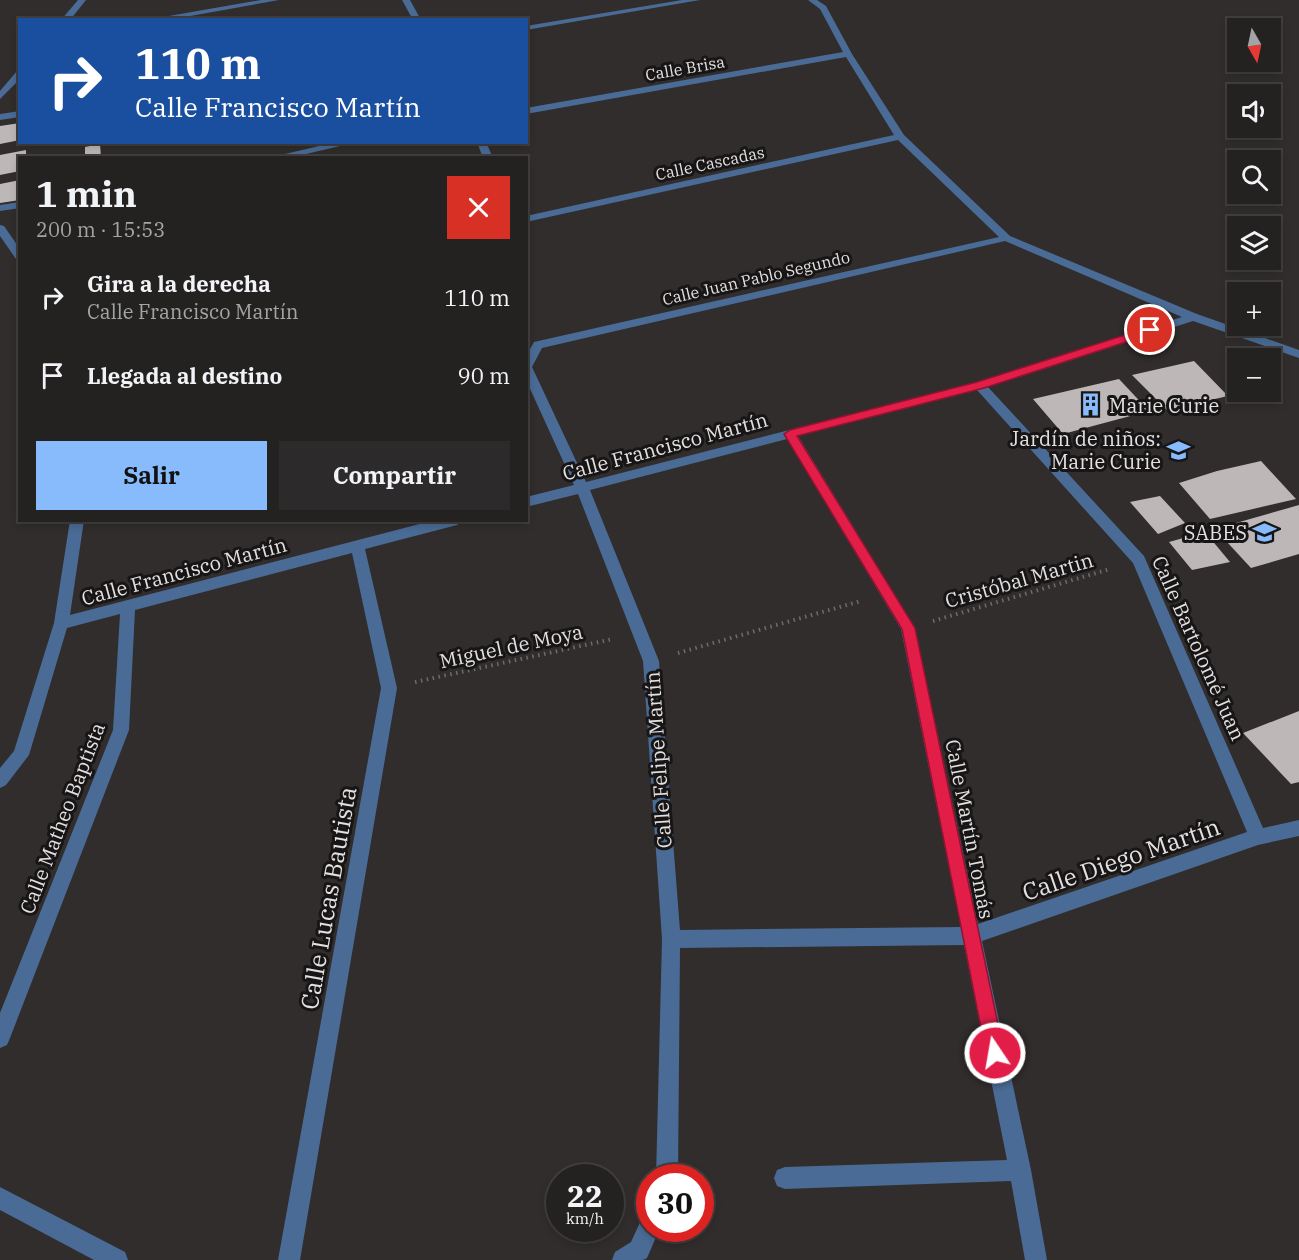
<!DOCTYPE html>
<html lang="es">
<meta charset="utf-8">
<style>
:root{--surface:#242221;--page:#2c2a2a;--text:#f1f3f6;--muted:#a3a4a5;--line:#413f3f;--accent:#87bbfb}
body{margin:0;font-family:"IBM Plex Serif",serif;background:var(--page);color:var(--text);height:100vh;display:flex;flex-direction:column;font-size:22px;white-space:nowrap}
*{box-sizing:border-box;margin:0}
p{font-size:20px;color:var(--muted)}
.icon{flex:none;width:33px;height:33px;fill:none;stroke:currentColor;stroke-width:2;stroke-linecap:round;stroke-linejoin:round}
.map{position:relative;flex:1;overflow:hidden}
.side{position:absolute;left:18px;top:156px;width:510px;height:366px;display:flex;flex-direction:column;background:var(--surface);border-radius:0px;box-shadow:0 3px 9px #0003,0 0 0 2px var(--line)}
.side>*{flex:none}
.top-card{position:absolute;left:18px;top:18px;width:510px;height:126px;border-radius:0px;box-shadow:0 3px 9px #0003,0 0 0 2px var(--line);background:#1a4fa0;color:#fff;overflow:hidden}
.needle{width:39px;rotate:171deg}
.controls{position:absolute;left:1227px;top:18px;display:grid;gap:12px}
.controls a{display:grid;place-items:center;width:54px;height:54px;border-radius:0px;background:var(--surface);box-shadow:0 3px 9px #0003,0 0 0 2px var(--line);font-size:30px}
.speed{position:absolute;left:546px;top:1164px;display:flex;gap:12px;font-size:30px;font-weight:700;text-align:center}
.speed>*{display:grid;place-content:center;width:78px;height:78px;border-radius:50%;background:var(--surface);box-shadow:0 3px 9px #0003,0 0 0 2px var(--line);line-height:1}
.speed small{font-size:15px;font-weight:400}
.speed .limit{border:9px solid #d22;background:#fff;color:#111}
.pin{position:absolute;display:grid;place-items:center;width:51px;height:51px;color:#fff;margin:-26px;border:3px solid #fff;border-radius:50%;box-shadow:0 2px 6px #0007}
.me{position:absolute;width:66px;margin:-33px;rotate:348deg;stroke-linejoin:round;filter:drop-shadow(0 0 4px #0008)}
.turn{display:flex;align-items:center;gap:21px;height:126px;padding:0 18px;font-size:27px}
.turn .icon{width:78px;height:78px;stroke-width:2.5}
.turn b{display:block;font-size:42px;line-height:51px}
.round{display:grid;place-items:center;flex:none;width:63px;height:63px;border-radius:0px;background:var(--page)}
.head{display:flex;align-items:center;justify-content:space-between;height:102px;padding:0 18px}
h1{font-size:36px;font-weight:800;line-height:45px}
.cta{display:flex;gap:12px;margin-top:auto;padding:12px 18px}
.cta a{flex:1;height:69px;border-radius:0px;background:var(--accent);color:#111;font-size:24px;font-weight:800;line-height:69px;text-align:center}
.cta a+a{background:var(--page);color:var(--text)}
ul{padding:0;list-style:none}
li{display:flex;align-items:center;gap:18px;height:78px;padding:0 18px}
li div{flex:1}
li b{display:block;font-size:22px}
li em{font-style:normal}
.map>svg:first-child{display:block}
.building{fill:#bdb8b7}
.lines{fill:none;stroke-linecap:round;stroke-linejoin:round}
.path{stroke:#6e6b6a;stroke-width:4;stroke-dasharray:1.5 4.5;stroke-linecap:butt}
.minor{fill:#4a6b95;fill-rule:evenodd}
.route{fill:#e11d48;stroke:#92132f;stroke-width:1.5}
.labels{text-anchor:middle;dominant-baseline:central;stroke-width:6;stroke-linejoin:round;paint-order:stroke}
.far-street-label{font-size:16px;fill:#e3e1e0;stroke:#171515}
.poi-label{font-size:20px;fill:#e3e1e0;stroke:#171515;text-anchor:end}
.street-label{font-size:20px;fill:#e3e1e0;stroke:#171515}
.near-street-label{font-size:24px;fill:#e3e1e0;stroke:#171515}
</style>
<div class="map">
<svg width="1299" height="1260" viewBox="0 0 1299 1260">
<rect width="100%" height="100%" fill="#302d2c"/>
<g class="building">
<path d="M20 123V140L0 144V126Z"/>
<path d="M100 144 101 158H85V147Z"/>
<path d="M26 150V158H20V171L0 175V155Z"/>
<path d="M20 180V200L0 203V184Z"/>
<path d="M1194 361 1228 396 1167 410 1132 375Z"/>
<path d="M1119 379 1149 411 1063 434 1033 399Z"/>
<path d="M1261 461 1296 499 1210 519 1179 483 1217 471Z"/>
<path d="M1160 496 1185 523 1158 534 1130 502Z"/>
<path d="M1299 505V554L1251 568 1215 529Z"/>
<path d="M1205 532 1230 562 1192 570 1169 542Z"/>
<path d="M1299 711V782L1291 784 1243 733Z"/>
</g>
<g class="lines">
<g class="path">
<path d="M933 621 1110 569"/>
<path d="M678 653 861 601"/>
<path d="M415 682 613 639"/>
</g>
<g class="minor">
<path d="M78 0H86L70 20H61Z"/>
<path d="M261 0H279L168 20H146Z"/>
<path d="M402 0H410L421 20H413Z"/>
<path d="M682 0H700L526 30V26Z"/>
<path d="M808 0H817L826 6 852 54 904 135 1010 236 1197 314 1299 350V358L1193 321 988 387 1144 556 1263 828 1299 820V836L1258 845 982 941 1031 1170 1047 1260H1025L1011 1181 785 1189 777 1186 774 1178 777 1170 785 1167 1007 1160 964 945 680 948 678 1178H656L662 939 643 661 578 494 526 507V497L574 485 526 380V356L534 342 999 237 898 140 526 222V216L894 135 846 57 526 114V108L843 52 820 9ZM1005 241 1182 317 977 382 586 482 532 367 542 348ZM977 390 1133 563 1247 832 978 924 915 628 798 436ZM787 439 901 629 961 927 680 930 659 661 590 490Z"/>
<path d="M17 71H20V79L0 99V91Z"/>
<path d="M20 111V117L0 120V114Z"/>
<path d="M336 142H357L289 158H268Z"/>
<path d="M477 142H486L493 158H483Z"/>
<path d="M20 202V208L0 211V205Z"/>
<path d="M0 225 4 226 20 249V260L16 259 0 236Z"/>
<path d="M70 520H84L70 615 435 520H464L457 525 365 549 397 688 300 1260H278L381 688 352 553 135 610 129 730 10 1038 7 1045 0 1048V1013L113 730 120 614 67 628 29 755 6 785 0 788V768L14 751 54 623Z"/>
<path d="M0 1187 125 1252 128 1260H94L0 1210Z"/>
<path d="M650 1215V1228H660L647 1258 643 1260H612L615 1252 631 1242 642 1218Z"/>
</g>
</g>
<path class="route" d="M1150 327 1154 328V333L984 388 797 436 915 628 1004 1053 1002 1059 995 1062 989 1059 986 1053 902 629 784 434 790 430 977 382Z"/>
<defs>
<symbol id="building-bare" viewBox="-9 -9 18 18"><path d="M-4-6H4V6H1V3H-1V6H-4ZM-2.5-4.3h1.7v1.8h-1.7ZM.8-4.3h1.7v1.8H.8ZM-2.5-1h1.7V.8h-1.7ZM.8-1h1.7V.8H.8Z" fill="#87bbfb" stroke="#171515" stroke-width="2.5" paint-order="stroke"/></symbol>
<symbol id="school-bare" viewBox="-9 -9 18 18"><path d="M0-5L7-2L0 1L-7-2ZM-4 1L0 2.5L4 1V4Q0 6-4 4Z" fill="#87bbfb" stroke="#171515" stroke-width="2.5" paint-order="stroke"/></symbol>
</defs>
<g fill-rule="evenodd">
<use href="#building-bare" x="1074" y="388" width="33" height="33"/>
<use href="#school-bare" x="1162" y="434" width="33" height="33"/>
<use href="#school-bare" x="1248" y="516" width="33" height="33"/>
</g>
<g class="labels">
<g class="far-street-label">
<text transform="translate(685 68) rotate(-10)">Calle Brisa</text>
<text transform="translate(710 163) rotate(-12)">Calle Cascadas</text>
<text transform="translate(756 278) rotate(-13)">Calle Juan Pablo Segundo</text>
</g>
<g class="poi-label">
<text x="1109" y="405" text-anchor="start">Marie Curie</text>
<text x="1161" y="438">Jardín de niños:<tspan x="1161" dy="23">Marie Curie</tspan></text>
<text x="1247" y="532">SABES</text>
</g>
<g class="street-label">
<text transform="translate(665 446) rotate(-15)">Calle Francisco Martín</text>
<text transform="translate(184 571) rotate(-15)">Calle Francisco Martín</text>
<text transform="translate(1019 580) rotate(-16)">Cristóbal Martin</text>
<text transform="translate(511 646) rotate(-12)">Miguel de Moya</text>
<text transform="translate(1199 648) rotate(66)">Calle Bartolomé Juan</text>
<text transform="translate(658 760) rotate(-94)">Calle Felipe Martín</text>
<text transform="translate(62 818) rotate(-69)">Calle Matheo Baptista</text>
<text transform="translate(970 829) rotate(79)">Calle Martín Tomás</text>
</g>
<g class="near-street-label">
<text transform="translate(1121 859) rotate(-19)">Calle Diego Martín</text>
<text transform="translate(328 898) rotate(-80)">Calle Lucas Bautista</text>
</g>
</g>
</svg>
<div class="controls">
<a><svg class="needle" viewBox="-14 -14 28 28"><path d="M0-13l5 13h-10z" fill="#e53935"/><path d="M0 13l5-13h-10z" fill="#a3a4a5"/></svg></a>
<a><svg class="icon" aria-label="sound" viewBox="0 0 24 24"><path d="M4 9h4l5-4v14l-5-4H4zM17 9q2 3 0 6"/></svg></a>
<a><svg class="icon" aria-label="search" viewBox="0 0 24 24"><circle cx="10" cy="10" r="6"/><path d="M15 15l6 6"/></svg></a>
<a><svg class="icon" aria-label="layers" viewBox="0 0 24 24"><path d="M12 4l9 5-9 5-9-5zM3 14l9 5 9-5"/></svg></a>
<a>+</a>
<a>−</a>
</div>
<div class="speed"><div>22<small>km/h</small></div><div class="limit">30</div></div>
<div class="pin" style="left:1150px;top:330px;background:#d93025"><svg class="icon" aria-label="arrive" viewBox="0 0 24 24"><path d="M6 21V4h12l-3 4 3 4H6"/></svg></div>
<svg class="me" style="left:995px;top:1053px" viewBox="-20 -20 40 40"><circle r="17" fill="#e11d48" stroke="#fff" stroke-width="3"/><path d="M0-11L8 9 0 5-8 9z" fill="#fff"/></svg>
<div class="top-card">
<div class="turn"><svg class="icon" aria-label="right" viewBox="0 0 24 24"><path d="M7 20v-9h11M14 6l5 5-5 5"/></svg><div><b>110 m</b>Calle Francisco Martín</div></div>
</div>
<section class="side">
<div class="head"><div><h1>1 min</h1><p>200 m · 15:53</p></div><a class="round" style="background:#d93025;color:#fff"><svg class="icon" aria-label="close" viewBox="0 0 24 24"><path d="M6 6l12 12M18 6L6 18"/></svg></a></div>
<ul>
<li><svg class="icon" aria-label="right" viewBox="0 0 24 24"><path d="M7 20v-9h11M14 6l5 5-5 5"/></svg><div><b>Gira a la derecha</b><p>Calle Francisco Martín</p></div><em>110 m</em></li>
<li><svg class="icon" aria-label="arrive" viewBox="0 0 24 24"><path d="M6 21V4h12l-3 4 3 4H6"/></svg><div><b>Llegada al destino</b></div><em>90 m</em></li>
</ul>
<div class="cta"><a>Salir</a><a>Compartir</a></div>
</section>
</div>
